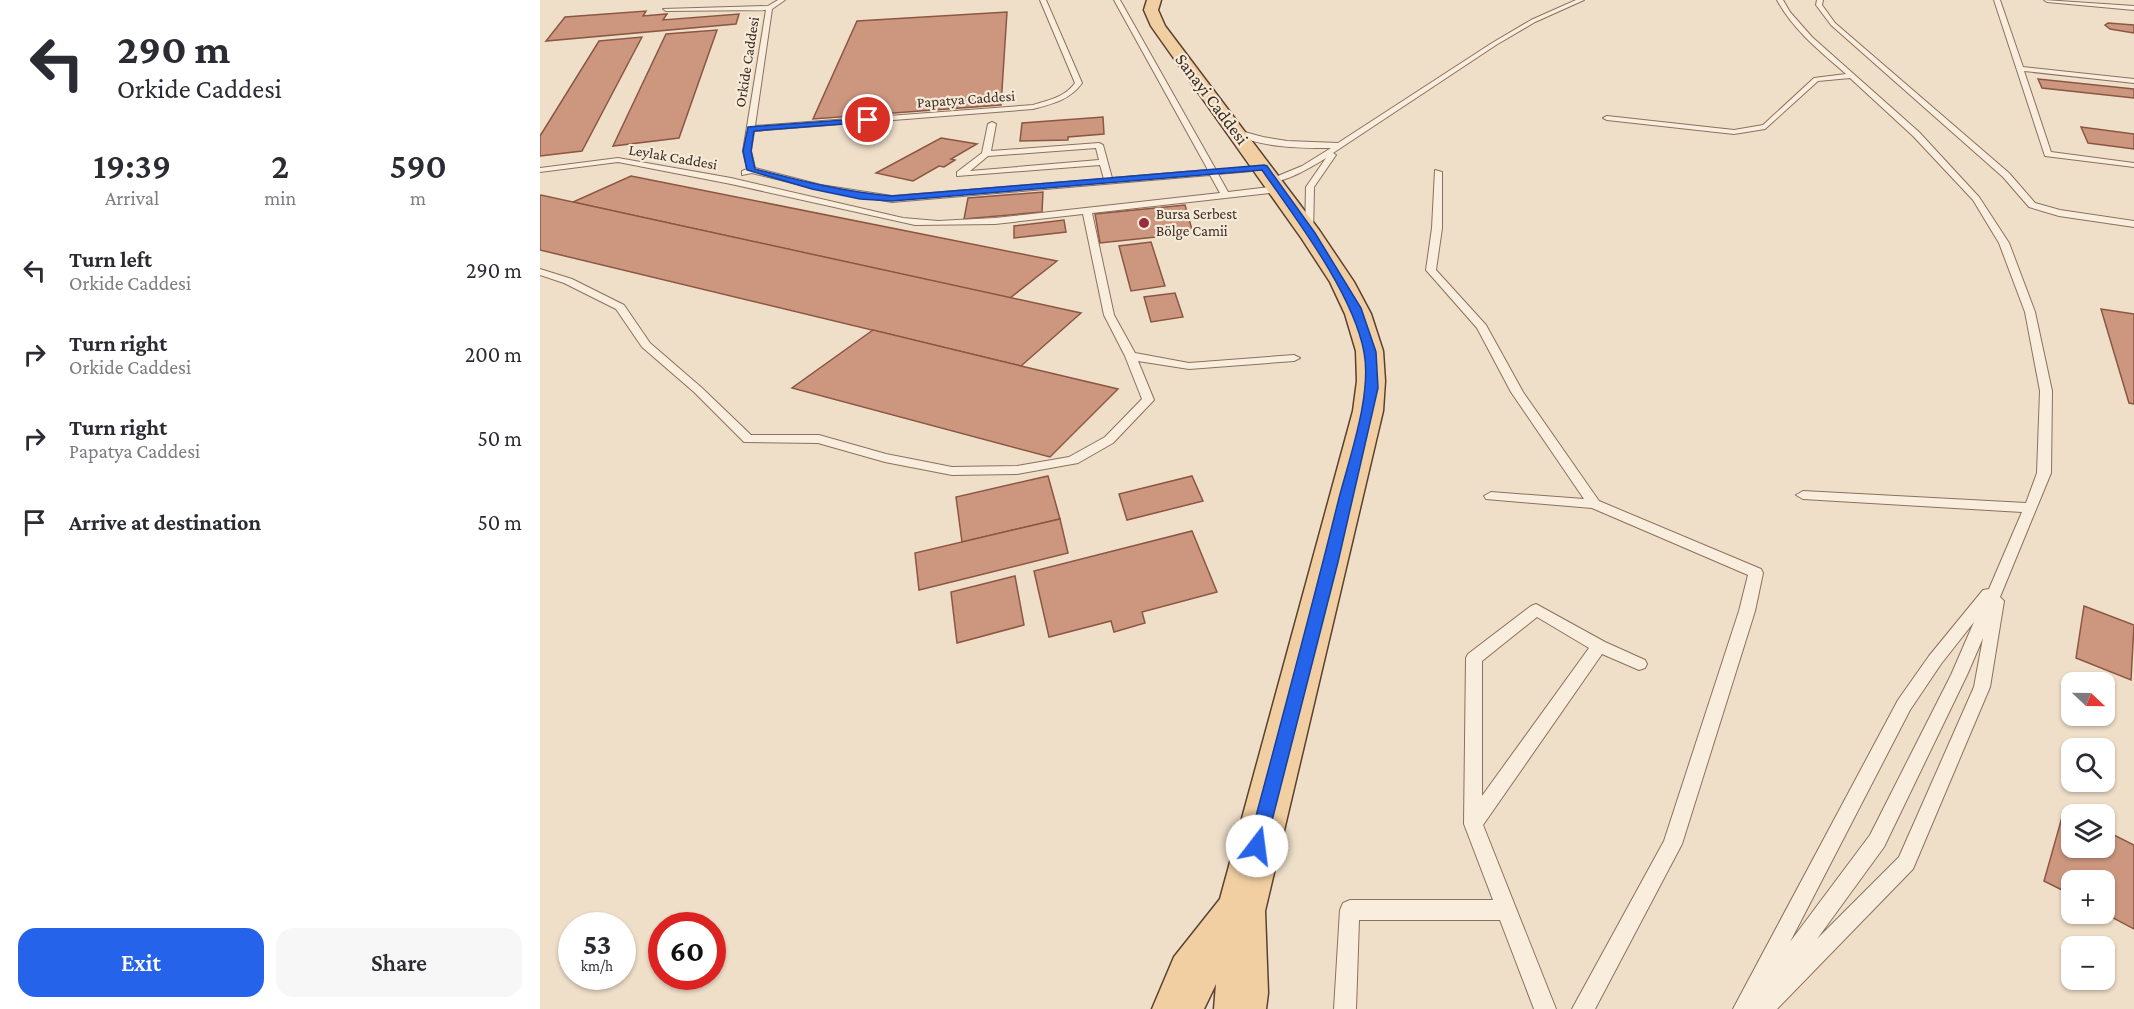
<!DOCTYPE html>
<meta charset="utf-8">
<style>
:root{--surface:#fff;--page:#f7f7f7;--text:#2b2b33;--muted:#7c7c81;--accent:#2563eb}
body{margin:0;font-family:"Crimson Pro",serif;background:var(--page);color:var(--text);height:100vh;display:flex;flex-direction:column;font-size:22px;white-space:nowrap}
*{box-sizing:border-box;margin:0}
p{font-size:20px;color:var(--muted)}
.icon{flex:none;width:33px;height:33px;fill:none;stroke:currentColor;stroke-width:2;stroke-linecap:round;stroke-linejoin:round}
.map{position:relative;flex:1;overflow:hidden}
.side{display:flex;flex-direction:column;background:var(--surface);width:540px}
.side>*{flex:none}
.guide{background:#fff;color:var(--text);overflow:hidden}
.needle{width:39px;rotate:112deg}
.tools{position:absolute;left:1521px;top:672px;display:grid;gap:12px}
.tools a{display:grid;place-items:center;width:54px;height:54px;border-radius:12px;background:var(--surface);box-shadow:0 2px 4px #0004;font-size:30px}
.speed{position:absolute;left:18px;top:912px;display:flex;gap:12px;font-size:30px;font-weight:700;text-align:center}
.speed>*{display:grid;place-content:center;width:78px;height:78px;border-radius:50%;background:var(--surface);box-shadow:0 2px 4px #0004;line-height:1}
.speed small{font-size:15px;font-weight:400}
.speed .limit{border:9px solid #d22;background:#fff;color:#111}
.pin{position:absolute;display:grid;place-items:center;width:51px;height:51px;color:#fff;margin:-26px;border:3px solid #fff;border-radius:50%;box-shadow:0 2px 6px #0007}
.me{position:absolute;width:66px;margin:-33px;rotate:15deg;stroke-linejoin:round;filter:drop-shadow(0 0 4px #0008)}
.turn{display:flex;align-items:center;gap:21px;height:126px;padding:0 18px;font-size:27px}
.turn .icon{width:78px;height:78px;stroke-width:2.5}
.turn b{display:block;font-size:42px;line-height:51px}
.eta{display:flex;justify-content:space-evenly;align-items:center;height:102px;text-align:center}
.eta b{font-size:36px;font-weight:600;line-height:42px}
.action{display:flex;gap:12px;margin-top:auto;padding:12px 18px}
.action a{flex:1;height:69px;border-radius:18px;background:var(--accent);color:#fff;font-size:24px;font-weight:600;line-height:69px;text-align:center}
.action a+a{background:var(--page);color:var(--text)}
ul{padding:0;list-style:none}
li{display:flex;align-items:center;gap:18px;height:84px;padding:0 18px}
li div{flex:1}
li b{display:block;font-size:22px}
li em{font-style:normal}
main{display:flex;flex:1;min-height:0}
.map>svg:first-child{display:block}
.building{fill:#cd977f;stroke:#8b5743;stroke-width:1.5}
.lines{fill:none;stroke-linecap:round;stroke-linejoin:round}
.lane-casing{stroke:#8b715d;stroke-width:2}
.primary-casing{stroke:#5a4031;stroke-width:3}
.lane{fill:#f9eddd;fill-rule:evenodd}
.primary{fill:#f1cfa2;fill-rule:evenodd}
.route{fill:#2563eb;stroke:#184099;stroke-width:1.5}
.poi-dot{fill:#9a2d3a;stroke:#f6ead9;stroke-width:2}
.labels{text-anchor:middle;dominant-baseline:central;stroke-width:4.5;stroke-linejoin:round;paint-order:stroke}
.far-street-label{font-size:15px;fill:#3c2b21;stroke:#f6ead9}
.far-poi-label{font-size:15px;fill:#3c2b21;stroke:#f6ead9;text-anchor:start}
.street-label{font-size:18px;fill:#3c2b21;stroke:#f6ead9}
</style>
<main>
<section class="side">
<div class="guide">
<div class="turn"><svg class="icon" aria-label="left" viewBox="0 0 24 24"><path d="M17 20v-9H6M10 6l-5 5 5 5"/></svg><div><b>290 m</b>Orkide Caddesi</div></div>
</div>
<div class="eta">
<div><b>19:39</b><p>Arrival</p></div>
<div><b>2</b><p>min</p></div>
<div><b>590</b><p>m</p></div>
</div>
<ul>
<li><svg class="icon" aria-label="left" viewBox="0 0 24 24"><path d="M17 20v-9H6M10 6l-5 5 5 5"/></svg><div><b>Turn left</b><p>Orkide Caddesi</p></div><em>290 m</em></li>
<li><svg class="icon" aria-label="right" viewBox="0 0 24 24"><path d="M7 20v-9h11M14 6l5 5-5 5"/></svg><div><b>Turn right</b><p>Orkide Caddesi</p></div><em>200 m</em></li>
<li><svg class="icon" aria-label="right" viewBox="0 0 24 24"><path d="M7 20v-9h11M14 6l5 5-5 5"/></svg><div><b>Turn right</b><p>Papatya Caddesi</p></div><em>50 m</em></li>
<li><svg class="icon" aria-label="arrive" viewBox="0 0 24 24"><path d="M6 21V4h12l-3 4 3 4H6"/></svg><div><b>Arrive at destination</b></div><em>50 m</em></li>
</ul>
<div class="action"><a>Exit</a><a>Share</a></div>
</section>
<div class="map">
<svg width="1594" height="1009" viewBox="0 0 1594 1009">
<rect width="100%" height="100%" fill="#efdfc9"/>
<g class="building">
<path d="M106 11 103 16 127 14 123 20 199 14 196 24 6 41 25 17Z"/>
<path d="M467 12 461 105 273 119 317 21Z"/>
<path d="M1568 23 1594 25V33L1570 29 1565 25Z"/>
<path d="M177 30 139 138 73 146 126 34Z"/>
<path d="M102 37 42 151 0 156V136L59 41Z"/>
<path d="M1498 79 1594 89V98L1502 88Z"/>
<path d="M563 117 564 134 528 137V140L480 141 482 123Z"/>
<path d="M1541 127 1594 134V149L1548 143Z"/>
<path d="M401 138 437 144 411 159 415 160 404 167 399 166 373 181 336 173Z"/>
<path d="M91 176 517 261 470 298 33 202Z"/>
<path d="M503 192 502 212 424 219 428 198Z"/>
<path d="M0 196 1 195 541 313 481 366 0 250Z"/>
<path d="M645 205 653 233 560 243 555 214Z"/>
<path d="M524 220 526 232 474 238V226Z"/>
<path d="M611 242 625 286 591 291 579 246Z"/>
<path d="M635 293 643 317 611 322 604 297Z"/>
<path d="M1561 309 1594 314V404L1589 403Z"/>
<path d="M333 330 481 366 578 389 510 457 252 388Z"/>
<path d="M508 476 520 519 422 542 416 497Z"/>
<path d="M652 476 663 501 587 520 579 494Z"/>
<path d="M520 519 528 553 379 590 375 553Z"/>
<path d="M652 531 677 592 602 612 605 623 574 632 571 621 509 637 494 571Z"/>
<path d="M475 576 484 625 417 643 411 592Z"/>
<path d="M1544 606 1594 625 1591 680 1536 658Z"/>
<path d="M1524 810 1533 814 1532 848H1564V830L1594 845V929L1564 913V880H1532V895L1504 881Z"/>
</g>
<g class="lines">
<defs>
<g id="lane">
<path d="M238 0H245L232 9 215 126 493 105C509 100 525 97 535 83L500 0H506L542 83C530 100 512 104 493 109L214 131 211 151 215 168 281 185 352 196 564 179 560 165 417 176V172L442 153 448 124 452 122 456 124 451 151 559 143 563 145 572 178 668 170 574 0H580L676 170 724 166 728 168 724 170 678 174 688 192 739 186 743 189 739 192 552 213 574 315 595 353 649 363 754 355 760 358 754 361 649 369 598 361 614 400 573 443 538 463 477 474 412 475 345 462 278 443 204 442 154 392 102 347 76 309 24 283 0 275V269L32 279 84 305 110 343 162 388 211 435H279L346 454 412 467 477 466 529 457 565 437 602 399 585 356 564 315 543 214 455 224 375 225 191 184 78 162 0 172V168L78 158 191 178 363 218 398 221 455 218 680 193 670 175 352 202 281 190 212 173 202 175V171L207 169 203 151 226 10 126 11 123 9 228 6ZM556 148 559 160 430 171 448 156Z"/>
<path d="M1036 0H1044L995 22 956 45 793 153 796 155 774 187 773 235 765 233 766 187 786 158C775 165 739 187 728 180L762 166 791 148C763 148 716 148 693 132L697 130 723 137 747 141 798 143 952 43 991 20Z"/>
<path d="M1237 0H1243L1250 12 1272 37 1379 132 1439 197 1469 243 1495 312 1512 391 1511 473 1460 597 1464 601 1450 687 1373 869 1237 1009H1193L1358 700 1389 656 1443 590 1449 589 1482 512 1263 499 1256 495 1263 491 1486 503 1497 473 1500 391 1485 312 1459 243 1433 200 1373 136 1310 78 1278 81 1225 129 1194 134 1067 120 1063 118 1067 116 1194 130 1223 125 1274 78 1306 74C1281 52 1253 30 1237 0ZM1434 622 1411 675 1330 835 1250 942 1370 710 1401 664ZM1443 638 1434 687 1359 857 1277 939 1344 847 1427 675Z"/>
<path d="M1277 0H1283L1282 5 1295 23 1469 173 1495 203 1520 210 1594 221V227L1519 216 1489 207 1463 177 1291 25 1276 5Z"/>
<path d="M1454 0H1460L1483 67 1594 79V83L1484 71 1511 152 1594 163V167L1505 156Z"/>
<path d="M1504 0 1594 6V10L1507 2Z"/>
<path d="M895 170 902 172V228L896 270 946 325 983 392 1059 501 1221 569 1223 573 1215 611 1142 844 1055 1009H1032L1124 841 1199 611 1208 575 1052 508 946 499 944 496 951 492 1044 499 971 392 937 328 886 270 892 228Z"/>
<path d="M996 604 1065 642 1105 660 1107 664 1105 668 1099 670 1062 654 943 825 1016 1009H994L960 920H819L816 1009H794L800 910 803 903 810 900H953L924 824 926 658 928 654 991 606ZM997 617 1049 648 942 796V661Z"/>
</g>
<path id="primary" d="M607 0H621L618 10 625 26 779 230 814 282 831 314 843 351 845 381 843 411 725 911 728 993 726 1009H674L676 984 664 1009H612L634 957 680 899 813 411 817 381 816 351 805 314 790 282 762 239 611 26 604 10Z"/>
</defs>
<use href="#lane" class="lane-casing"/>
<use href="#primary" class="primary-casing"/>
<use href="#lane" class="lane"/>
<use href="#primary" class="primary"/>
</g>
<path class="route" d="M331 118V121L328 122 214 131 211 151 215 169C261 181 305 192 352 196L724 165 727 166 775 233 821 308 836 352 838 388 798 562 724 852 717 855 711 852 708 846C739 730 770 615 799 498 810 456 832 394 824 352 813 293 756 219 722 170L352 201 320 199 272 189 207 170 203 151 208 127Z"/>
<circle class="poi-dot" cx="604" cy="223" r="6"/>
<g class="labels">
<g class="far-street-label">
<text transform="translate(207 62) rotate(-81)">Orkide Caddesi</text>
<text transform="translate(426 99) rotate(-4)">Papatya Caddesi</text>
<text transform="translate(133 157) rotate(10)">Leylak Caddesi</text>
</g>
<g class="far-poi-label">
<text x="616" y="214">Bursa Serbest<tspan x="616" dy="17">Bölge Camii</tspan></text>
</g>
<g class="street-label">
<text transform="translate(672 99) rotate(53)">Sanayi Caddesi</text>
</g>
</g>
</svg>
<div class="tools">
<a><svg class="needle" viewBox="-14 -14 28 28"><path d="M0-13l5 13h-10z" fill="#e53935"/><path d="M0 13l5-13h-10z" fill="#7c7c81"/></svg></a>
<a><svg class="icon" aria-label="search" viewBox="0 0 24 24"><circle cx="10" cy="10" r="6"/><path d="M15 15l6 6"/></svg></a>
<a><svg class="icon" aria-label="layers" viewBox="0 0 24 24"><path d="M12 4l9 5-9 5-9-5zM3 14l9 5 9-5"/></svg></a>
<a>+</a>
<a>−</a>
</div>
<div class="speed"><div>53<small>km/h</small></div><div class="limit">60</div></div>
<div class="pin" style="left:328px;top:120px;background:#d93025"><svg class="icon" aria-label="arrive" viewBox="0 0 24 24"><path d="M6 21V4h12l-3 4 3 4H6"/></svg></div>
<svg class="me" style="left:717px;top:846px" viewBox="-20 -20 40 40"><circle r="19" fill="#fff"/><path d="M0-13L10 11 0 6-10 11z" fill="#2563eb"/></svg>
</div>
</main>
